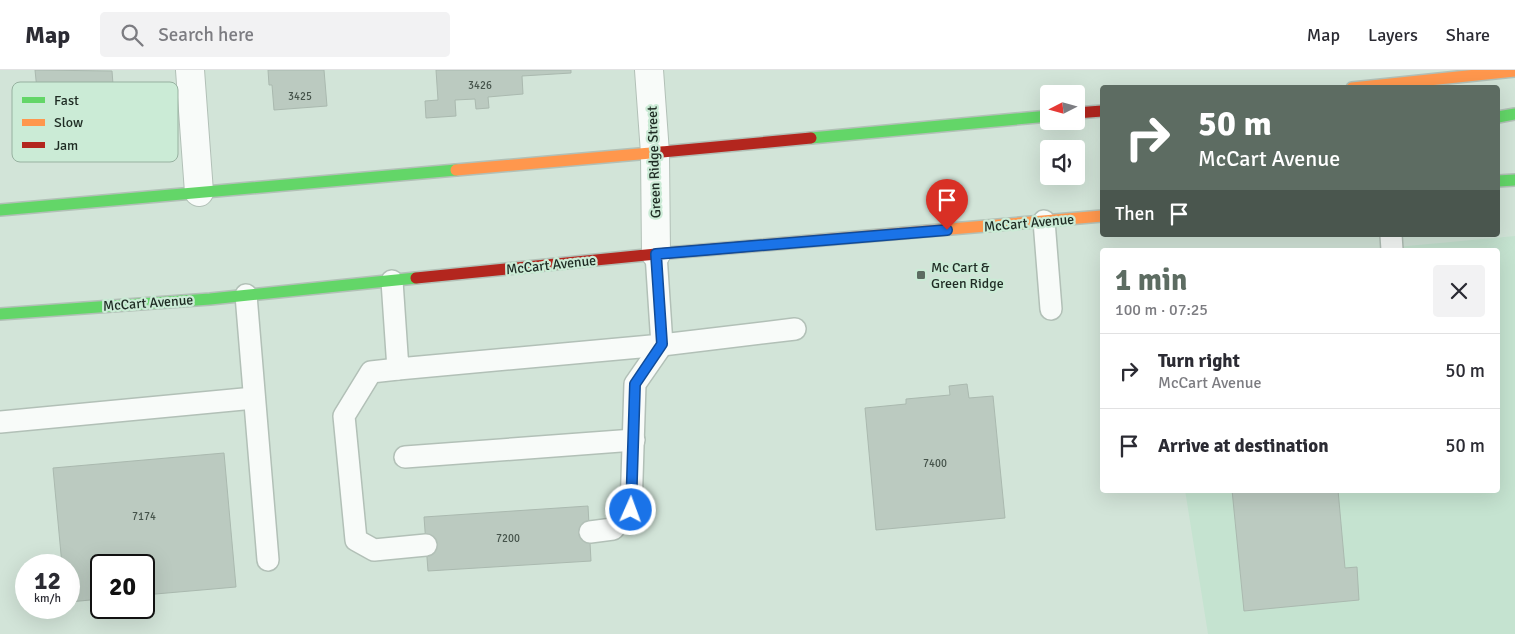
<!DOCTYPE html>
<meta charset="utf-8">
<style>
:root{--surface:#fff;--page:#f2f2f3;--text:#2b2b33;--muted:#7c7c81;--line:#e1e1e2;--accent:#5d6c62}
body{margin:0;font-family:Signika,sans-serif;background:var(--page);color:var(--text);height:100vh;display:flex;flex-direction:column;font-size:19px;white-space:nowrap}
*{box-sizing:border-box;margin:0}
p{font-size:16px;color:var(--muted)}
.icon{flex:none;width:28px;height:28px;fill:none;stroke:currentColor;stroke-width:2;stroke-linecap:round;stroke-linejoin:round}
.map{position:relative;flex:1;overflow:hidden}
.sheet{position:absolute;left:1100px;top:178px;width:400px;height:245px;display:flex;flex-direction:column;background:var(--surface);border-radius:5px;box-shadow:0 5px 20px #0002}
.sheet>*{flex:none}
.top-card{position:absolute;left:1100px;top:15px;width:400px;height:152px;border-radius:5px;box-shadow:0 5px 20px #0002;background:#5d6c62;color:#fff;overflow:hidden}
.needle{width:32px;rotate:264deg}
.controls{position:absolute;left:1040px;top:15px;display:grid;gap:10px}
.controls a{display:grid;place-items:center;width:45px;height:45px;border-radius:5px;background:var(--surface);box-shadow:0 5px 20px #0002;font-size:25px}
.speed{position:absolute;left:15px;top:484px;display:flex;gap:10px;font-size:25px;font-weight:700;text-align:center}
.speed>*{display:grid;place-content:center;width:65px;height:65px;border-radius:50%;background:var(--surface);box-shadow:0 5px 20px #0002;line-height:1}
.speed small{font-size:12px;font-weight:400}
.speed .limit{border:2px solid #111;border-radius:8px;background:#fff;color:#111}
.pin{position:absolute;display:grid;place-items:center;width:42px;height:42px;color:#fff;margin:-51px -21px;border-radius:50% 50% 50% 0;rotate:-45deg;box-shadow:0 0 5px #0007}
.pin .icon{rotate:45deg}
.me{position:absolute;width:55px;margin:-28px;rotate:2deg;stroke-linejoin:round;filter:drop-shadow(0 0 4px #0008)}
.turn{display:flex;align-items:center;gap:18px;height:105px;padding:0 15px;font-size:22px}
.turn .icon{width:65px;height:65px;stroke-width:2.5}
.turn b{display:block;font-size:35px;line-height:42px}
.then{display:flex;align-items:center;height:48px;padding:0 15px;background:#0003;gap:10px;font-size:19px}
.round{display:grid;place-items:center;flex:none;width:52px;height:52px;border-radius:5px;background:var(--page)}
.head{display:flex;align-items:center;justify-content:space-between;height:85px;padding:0 15px}
h1{font-size:30px;font-weight:700;line-height:38px;color:var(--accent)}
ul{padding:0;list-style:none}
li{display:flex;align-items:center;gap:15px;height:75px;padding:0 15px;border-top:1px solid var(--line)}
li div{flex:1}
li b{display:block;font-size:19px}
li em{font-style:normal}
header{display:flex;align-items:center;gap:30px;box-sizing:border-box;height:70px;padding:0 25px;background:var(--surface);border-bottom:1px solid var(--line)}
header strong{font-size:24px}
nav{display:flex;gap:28px;margin-inline-start:auto;font-size:18px}
.search{width:350px;height:45px;background:var(--page);display:flex;align-items:center;gap:12px;box-sizing:border-box;padding:0 18px;border-radius:5px;color:var(--muted);font-size:19px}
.map>svg:first-child{display:block}
.built{fill:#c5e3d0}
.building{fill:#bbcac0;stroke:#aab9af}
.lines{fill:none;stroke-linecap:round;stroke-linejoin:round}
.lane-casing{stroke:#b2c0b7;stroke-width:24}
.street-casing{stroke:#b2c0b7;stroke-width:30}
.fast-casing{stroke:#b2c0b7;stroke-width:14}
.slow-casing{stroke:#b2c0b7;stroke-width:14}
.jam-casing{stroke:#b2c0b7;stroke-width:14}
.lane{stroke:#f8fbf9;stroke-width:21}
.street{stroke:#f8fbf9;stroke-width:28}
.fast{stroke:#63d668;stroke-width:11}
.slow{stroke:#ff974d;stroke-width:11}
.jam{stroke:#b3261e;stroke-width:11}
.route-casing{stroke:#114b97;stroke-width:12}
.route{stroke:#1a73e8;stroke-width:9}
.poi-dot{fill:#5d6c62;stroke:#cbebd6;stroke-width:2}
.labels{text-anchor:middle;dominant-baseline:central;stroke-width:4.5;stroke-linejoin:round;paint-order:stroke}
.number-label{font-size:11px;fill:#45534a}
.street-label{font-size:14px;fill:#1e2b23;stroke:#cbebd6}
.poi-label{font-size:14px;fill:#1e2b23;stroke:#cbebd6;text-anchor:start}
.key{fill:#cbebd6;stroke:#97b1a0;stroke-width:1}
.key-label{font-size:14px;fill:#1e2b23}
</style>
<header>
<strong>Map</strong>
<div class="search"><svg class="icon" aria-label="search" viewBox="0 0 24 24"><circle cx="10" cy="10" r="6"/><path d="M15 15l6 6"/></svg>Search here</div>
<nav><a>Map</a><a>Layers</a><a>Share</a></nav>
</header>
<div class="map">
<svg width="1515" height="564" viewBox="0 0 1515 564">
<rect width="100%" height="100%" fill="#d2e4d8"/>
<path class="built" d="M1515 166V564H1208L1185 420H1498V180H1364Z"/>
<g class="building">
<path d="M35 0 112 1 116 54 65 58 64 45H60L58 29 38 30Z"/>
<path d="M268 0H324L327 36 274 40 272 15H269Z"/>
<path d="M436 0H571V3L522 6 523 24 488 27 489 38 476 39 475 29 455 30 456 46 426 48 425 31 438 30Z"/>
<path d="M967 314 969 328 993 326 1005 448 876 460 865 338 906 334V329L950 325 949 316Z"/>
<path d="M224 383 236 517 144 525V495H101V529L69 532V495H62L53 398Z"/>
<path d="M1232 420H1338L1345 498 1357 497 1359 530 1244 541Z"/>
<path d="M588 436 591 491 428 501 424 447Z"/>
</g>
<g class="lines">
<defs>
<g id="lane">
<path d="M1044 151 1051 239"/>
<path d="M1391 165 1392 180"/>
<path d="M392 211 398 299 662 275 795 259"/>
<path d="M246 225 268 490"/>
<path d="M398 299 371 302 344 346 356 470 374 480 426 475"/>
<path d="M0 352 254 328"/>
<path d="M405 387 634 370"/>
<path d="M590 462 613 459 631 440 635 314 662 275 656 184"/>
</g>
<g id="street">
<path d="M190 0 199 122"/>
<path d="M649 0 655 83 656 184"/>
</g>
<g id="fast">
<path d="M1498 47 1515 44"/>
<path d="M811 68 1049 46"/>
<path d="M1498 111 1515 110"/>
<path d="M0 140 456 100"/>
<path d="M0 244 210 229 416 208"/>
</g>
<g id="slow">
<path d="M1352 18 1515 1"/>
<path d="M456 100 662 82"/>
<path d="M752 176 1102 146"/>
</g>
<g id="jam">
<path d="M1076 43 1102 41"/>
<path d="M662 82 811 68"/>
<path d="M416 208 656 184 752 176"/>
</g>
</defs>
<use href="#lane" class="lane-casing"/>
<use href="#street" class="street-casing"/>
<use href="#fast" class="fast-casing"/>
<use href="#slow" class="slow-casing"/>
<use href="#jam" class="jam-casing"/>
<use href="#lane" class="lane"/>
<use href="#street" class="street"/>
<use href="#fast" class="fast"/>
<use href="#slow" class="slow"/>
<use href="#jam" class="jam"/>
</g>
<g class="lines">
<defs>
<path id="route" d="M631 440 635 314 662 274 656 184 947 160"/>
</defs>
<use href="#route" class="route-casing"/>
<use href="#route" class="route"/>
</g>
<rect class="poi-dot" x="916" y="200" width="10" height="10" rx="2.5"/>
<g class="labels">
<g class="number-label">
<text x="480" y="15">3426</text>
<text x="300" y="26">3425</text>
<text x="935" y="393">7400</text>
<text x="144" y="446">7174</text>
<text x="508" y="468">7200</text>
</g>
<g class="street-label">
<text transform="translate(654 92) rotate(-92)">Green Ridge Street</text>
<text transform="translate(1029 153) rotate(-5)">McCart Avenue</text>
<text transform="translate(551 195) rotate(-6)">McCart Avenue</text>
<text transform="translate(148 233) rotate(-4)">McCart Avenue</text>
</g>
<g class="poi-label">
<text x="931" y="197">Mc Cart &amp;<tspan x="931" dy="16">Green Ridge</tspan></text>
</g>
</g>
<rect x="12" y="12" width="166" height="80" rx="8" class="key"/>
<rect x="22" y="27" width="23" height="6" fill="#63d668"/>
<rect x="22" y="49" width="23" height="7" fill="#ff974d"/>
<rect x="22" y="72" width="23" height="6" fill="#b3261e"/>
<g class="key-label">
<text x="54" y="35">Fast</text>
<text x="54" y="57">Slow</text>
<text x="54" y="80">Jam</text>
</g>
</svg>
<div class="controls">
<a><svg class="needle" viewBox="-14 -14 28 28"><path d="M0-13l5 13h-10z" fill="#e53935"/><path d="M0 13l5-13h-10z" fill="#7c7c81"/></svg></a>
<a><svg class="icon" aria-label="sound" viewBox="0 0 24 24"><path d="M4 9h4l5-4v14l-5-4H4zM17 9q2 3 0 6"/></svg></a>
</div>
<div class="speed"><div>12<small>km/h</small></div><div class="limit">20</div></div>
<div class="pin" style="left:947px;top:160px;background:#d93025"><svg class="icon" aria-label="arrive" viewBox="0 0 24 24"><path d="M6 21V4h12l-3 4 3 4H6"/></svg></div>
<svg class="me" style="left:631px;top:440px" viewBox="-20 -20 40 40"><circle r="17" fill="#1a73e8" stroke="#fff" stroke-width="3"/><path d="M0-11L8 9 0 5-8 9z" fill="#fff"/></svg>
<div class="top-card">
<div class="turn"><svg class="icon" aria-label="right" viewBox="0 0 24 24"><path d="M7 20v-9h11M14 6l5 5-5 5"/></svg><div><b>50 m</b>McCart Avenue</div></div>
<div class="then">Then<svg class="icon" aria-label="arrive" viewBox="0 0 24 24"><path d="M6 21V4h12l-3 4 3 4H6"/></svg></div>
</div>
<section class="sheet">
<div class="head"><div><h1>1 min</h1><p>100 m · 07:25</p></div><a class="round"><svg class="icon" aria-label="close" viewBox="0 0 24 24"><path d="M6 6l12 12M18 6L6 18"/></svg></a></div>
<ul>
<li><svg class="icon" aria-label="right" viewBox="0 0 24 24"><path d="M7 20v-9h11M14 6l5 5-5 5"/></svg><div><b>Turn right</b><p>McCart Avenue</p></div><em>50 m</em></li>
<li><svg class="icon" aria-label="arrive" viewBox="0 0 24 24"><path d="M6 21V4h12l-3 4 3 4H6"/></svg><div><b>Arrive at destination</b></div><em>50 m</em></li>
</ul>
</section>
</div>
